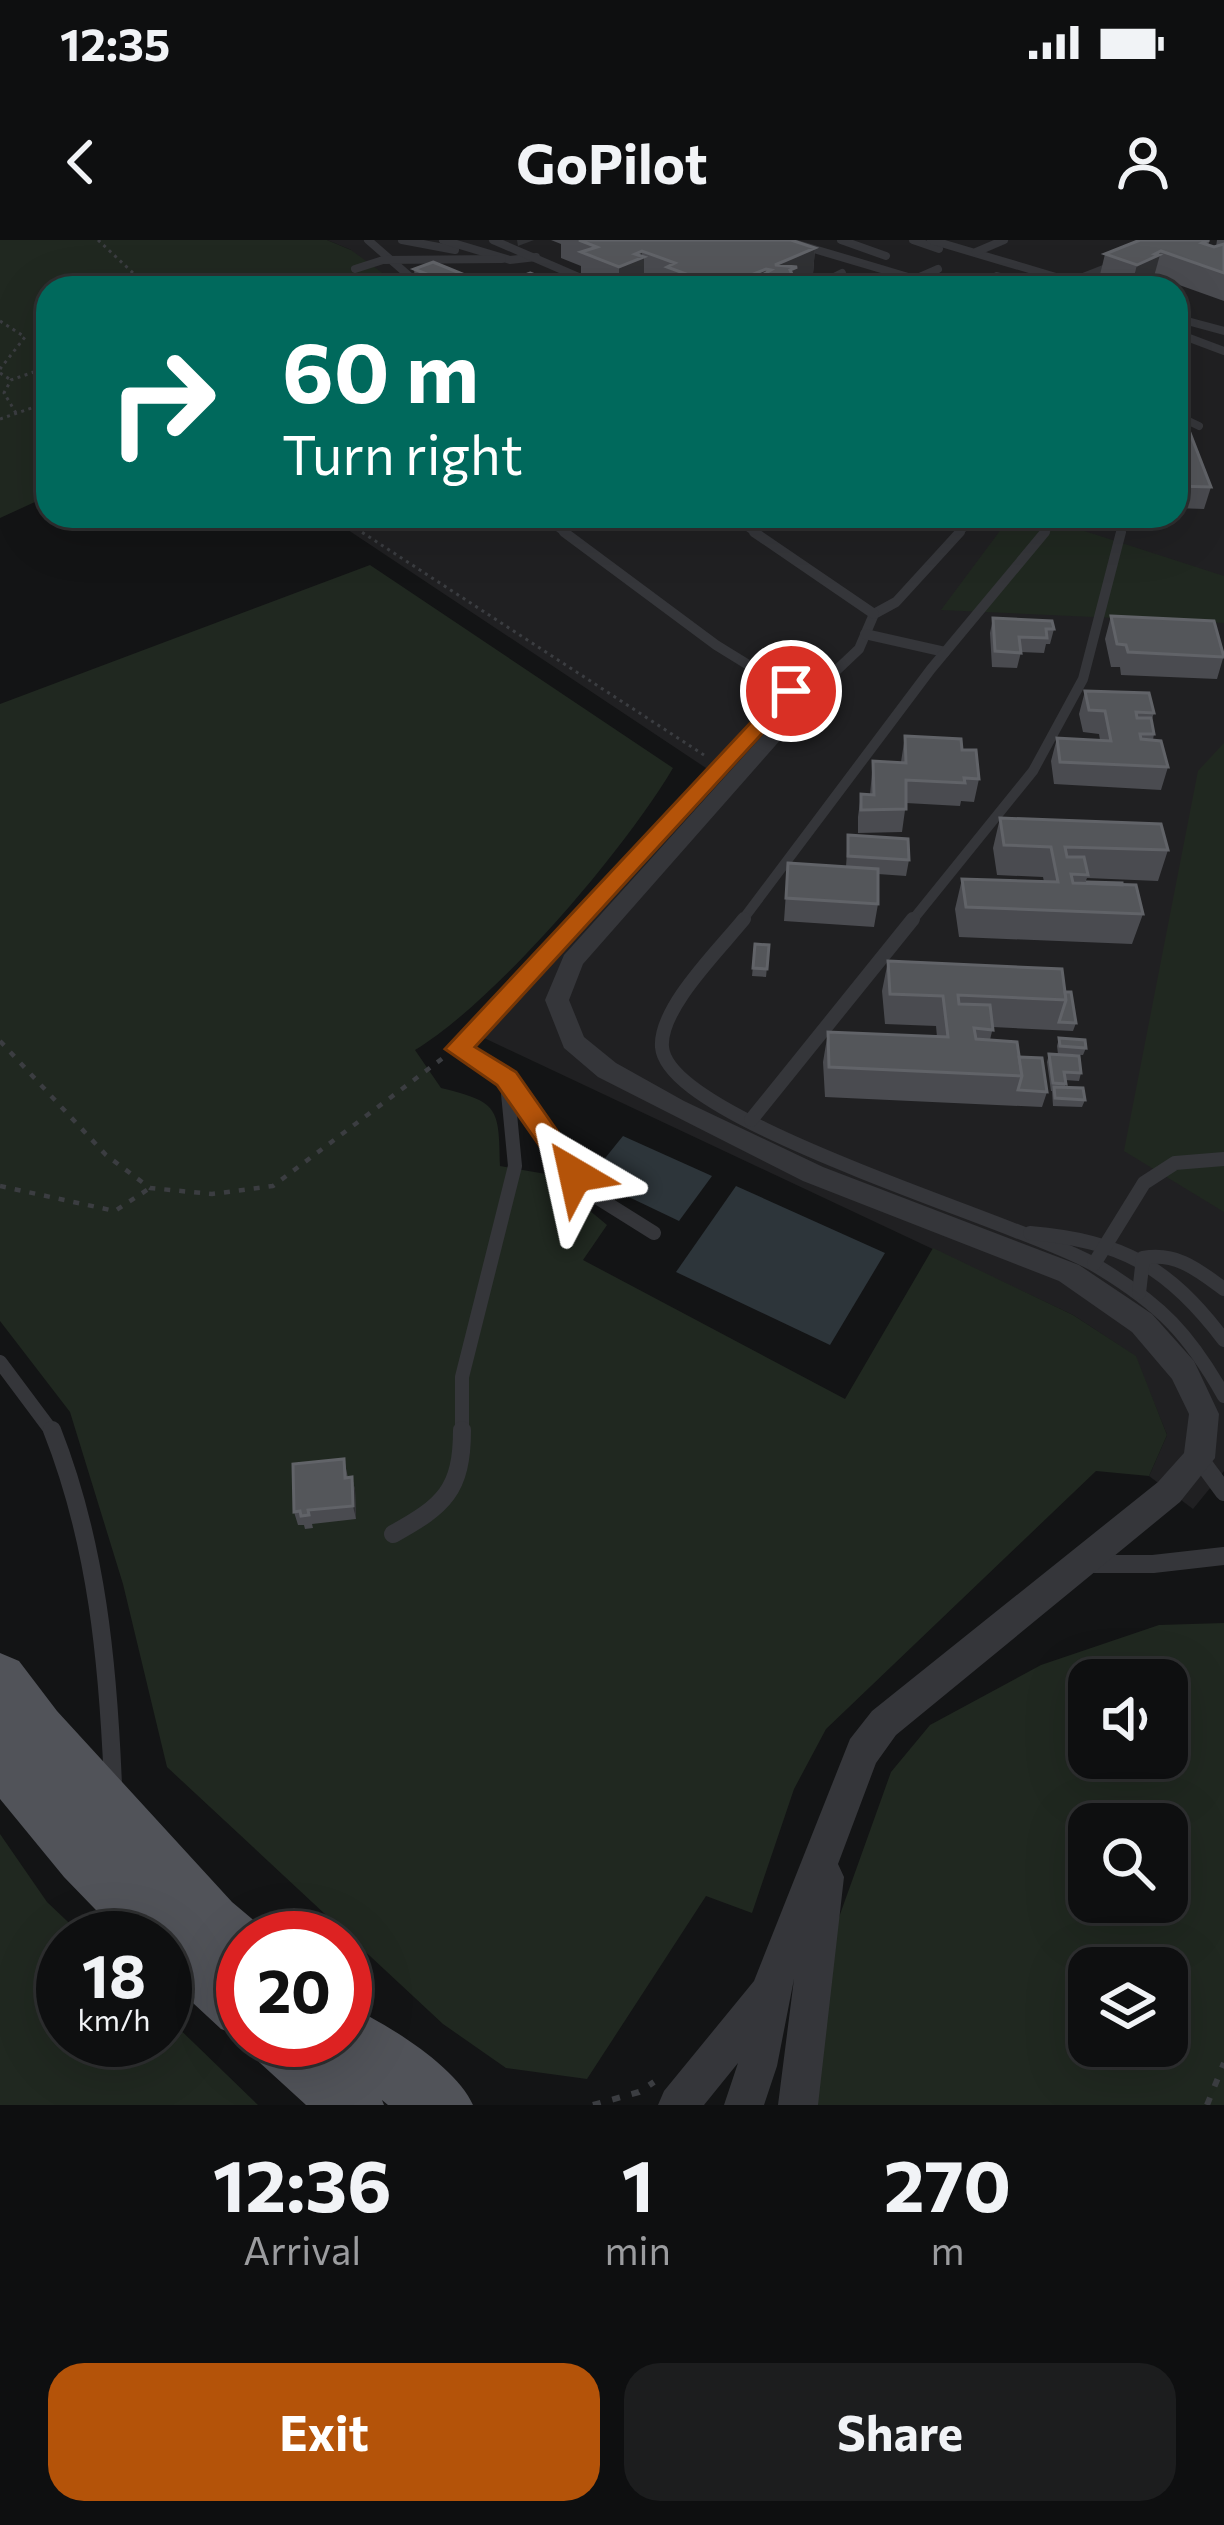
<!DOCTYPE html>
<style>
:root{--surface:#0e0f10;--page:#1c1d1e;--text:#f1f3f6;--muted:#9b9c9f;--line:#2e2f30;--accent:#b45309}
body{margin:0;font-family:Commissioner,sans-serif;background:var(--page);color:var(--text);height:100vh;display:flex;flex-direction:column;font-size:45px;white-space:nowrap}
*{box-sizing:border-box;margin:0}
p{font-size:39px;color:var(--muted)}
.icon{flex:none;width:66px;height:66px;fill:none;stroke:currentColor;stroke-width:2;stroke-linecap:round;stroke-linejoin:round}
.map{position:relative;height:1865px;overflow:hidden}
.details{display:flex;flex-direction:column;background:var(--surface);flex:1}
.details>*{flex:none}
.guide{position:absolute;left:36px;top:36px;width:1152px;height:252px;border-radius:36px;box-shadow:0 12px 48px #0002,0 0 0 3px var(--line);background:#00695c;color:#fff;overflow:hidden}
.buttons{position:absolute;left:1068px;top:1419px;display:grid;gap:24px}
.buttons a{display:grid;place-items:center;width:120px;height:120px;border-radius:24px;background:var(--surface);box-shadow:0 12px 48px #0002,0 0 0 3px var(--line);font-size:60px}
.speed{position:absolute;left:36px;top:1671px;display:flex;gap:24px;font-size:60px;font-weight:700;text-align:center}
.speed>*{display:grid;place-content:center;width:156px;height:156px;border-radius:50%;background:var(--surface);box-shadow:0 12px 48px #0002,0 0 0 3px var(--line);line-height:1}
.speed small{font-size:30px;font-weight:400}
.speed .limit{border:18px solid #d22;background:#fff;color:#111}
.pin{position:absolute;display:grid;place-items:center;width:102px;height:102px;color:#fff;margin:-51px;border:6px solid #fff;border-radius:50%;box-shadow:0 3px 12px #0007}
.me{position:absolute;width:132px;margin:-66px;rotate:324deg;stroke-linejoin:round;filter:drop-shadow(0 0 9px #0008)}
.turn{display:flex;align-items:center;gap:42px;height:252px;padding:0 48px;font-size:54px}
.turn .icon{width:156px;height:156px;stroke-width:2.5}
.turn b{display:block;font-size:84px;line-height:102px}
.eta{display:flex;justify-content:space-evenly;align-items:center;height:204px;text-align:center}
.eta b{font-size:72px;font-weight:700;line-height:84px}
.action{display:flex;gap:24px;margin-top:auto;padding:24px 48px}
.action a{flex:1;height:138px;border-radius:36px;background:var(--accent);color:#fff;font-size:48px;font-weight:700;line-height:138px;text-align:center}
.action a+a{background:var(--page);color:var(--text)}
.status{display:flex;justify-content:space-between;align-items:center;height:84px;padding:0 60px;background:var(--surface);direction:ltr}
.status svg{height:33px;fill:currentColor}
header{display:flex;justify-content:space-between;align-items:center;height:156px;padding:0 48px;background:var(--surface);font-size:54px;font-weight:700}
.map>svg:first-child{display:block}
.built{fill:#202022}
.green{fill:#202820;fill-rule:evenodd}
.water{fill:#2d353a}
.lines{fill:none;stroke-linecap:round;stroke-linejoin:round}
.path-far2{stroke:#3b3d41;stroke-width:3;stroke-dasharray:3 4.5;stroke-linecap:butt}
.path-far1{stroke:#3b3d41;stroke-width:4.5;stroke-dasharray:6 9;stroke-linecap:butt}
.path{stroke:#3b3d41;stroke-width:6;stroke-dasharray:8 12;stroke-linecap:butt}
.service-far3{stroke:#35363a;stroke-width:8}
.service-far2{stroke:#35363a;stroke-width:10}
.service-far1{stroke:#35363a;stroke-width:14}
.service{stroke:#35363a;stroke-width:18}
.minor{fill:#35363a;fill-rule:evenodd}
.primary{fill:#515359;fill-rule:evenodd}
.wall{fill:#4a4b50}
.shaded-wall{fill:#303134}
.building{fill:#54565a;stroke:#616368;stroke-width:3}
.route{fill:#b45309;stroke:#753606;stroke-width:3}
</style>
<div class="status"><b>12:35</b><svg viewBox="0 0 49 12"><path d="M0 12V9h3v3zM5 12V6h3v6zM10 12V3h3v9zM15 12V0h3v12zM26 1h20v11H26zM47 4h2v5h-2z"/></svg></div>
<header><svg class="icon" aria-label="back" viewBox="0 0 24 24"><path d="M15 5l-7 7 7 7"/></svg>GoPilot<svg class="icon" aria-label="person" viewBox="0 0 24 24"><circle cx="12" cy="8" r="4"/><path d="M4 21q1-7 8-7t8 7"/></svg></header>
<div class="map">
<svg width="1224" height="1865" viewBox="0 0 1224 1865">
<rect width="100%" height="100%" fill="#131415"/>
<path class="built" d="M327 0H1224V1231L1193 1269 1149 1236 1167 1195 1135 1116 1073 1075 482 797 718 536 327 276H1176V48H350L351 10Z"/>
<g class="green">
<path d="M0 0H327L351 10 403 48H48V256L0 278Z"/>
<path d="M1011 276H1038L1224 336V383L941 370Z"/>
<path d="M370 325 673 528C624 611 496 761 415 810L441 848C499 862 499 868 500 926L546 934 607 985 583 1020 845 1159 933 1008 1073 1075 1136 1116 1167 1195 1149 1236 1096 1231 826 1489 794 1549 752 1673 706 1656 587 1839 506 1828 443 1784 167 1527 123 1344 70 1172 0 1081V464Z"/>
<path d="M1224 503V972L1124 911 1198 531Z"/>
<path d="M1224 1383V1865H807L833 1694 891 1532 930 1485 1041 1425 1159 1385ZM1089 1440H1167V1518H1089ZM1089 1584H1167V1662H1089ZM1089 1728H1167V1806H1089Z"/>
<path d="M0 1594 47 1662 85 1698H63V1800H165V1775L258 1865H0Z"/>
</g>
<g class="water">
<path d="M623 896 712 936 679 981 589 938Z"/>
<path d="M736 946 885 1013 830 1105 676 1032Z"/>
</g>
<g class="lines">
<g class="path-far2">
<path d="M98 0 149 48"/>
<path d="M0 81 25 97 0 129"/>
<path d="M0 133 11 140"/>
<path d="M16 173 4 153 11 140 48 127"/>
<path d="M0 179 43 164"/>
<path d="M337 276 704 515"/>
</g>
<g class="path-far1">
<path d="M0 801 106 915 150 948 212 954 273 946 443 818"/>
<path d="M0 946 115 971 150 948"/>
</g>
<g class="path">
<path d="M593 1865 639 1852 654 1842"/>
<path d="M1207 1865 1224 1823"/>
</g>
<g class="service-far3">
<path d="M368 0 423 48"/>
<path d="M402 0 455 10"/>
<path d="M443 0 510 20 536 17"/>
<path d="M493 0 604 48"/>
<path d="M841 0 886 16"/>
<path d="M913 0 939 9"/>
<path d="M931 0 1093 48"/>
<path d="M797 4 915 39"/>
<path d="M976 12 1004 0"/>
<path d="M355 29 383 20 502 19"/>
<path d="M997 36 1042 48"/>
<path d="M1073 41 1119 23"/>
<path d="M812 48 842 33"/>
<path d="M852 48 866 41"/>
<path d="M930 48 915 39 938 29"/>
<path d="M1176 78 1224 91"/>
<path d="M1176 93 1224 111"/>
<path d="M1176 175 1199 186"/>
<path d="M543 276 568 295"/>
<path d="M731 276 759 295"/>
<path d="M957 295 974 276"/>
<path d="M1042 295 1058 276"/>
<path d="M1120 295 1125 276"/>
</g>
<g class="service-far2">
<path d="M564 292 716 405 805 460 859 409 874 374 896 362 960 292"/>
<path d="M754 292 874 374"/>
<path d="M865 394 945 412"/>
<path d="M576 682 791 451"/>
<path d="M741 682 931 429 1045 292"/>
<path d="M911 682 1033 531 1083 439 1121 292"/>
</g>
<g class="service-far1">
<path d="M579 679 458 809 506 838 587 951 654 993"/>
<path d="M744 679C720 709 659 768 662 807 668 883 1029 984 1100 1028 1161 1065 1189 1094 1224 1156"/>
<path d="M751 880 913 679"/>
<path d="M1030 993C1122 1001 1168 1026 1224 1100"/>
<path d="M1094 1024 1144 943 1175 923 1224 919"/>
<path d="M1139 1053 1143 1018C1177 1012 1198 1030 1224 1049"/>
<path d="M0 1122 53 1193"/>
<path d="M462 1193V1137L515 926 507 843"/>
</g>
<g class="service">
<path d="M52 1190C97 1304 108 1423 113 1545"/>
<path d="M1199 1218 1224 1252"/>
<path d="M393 1294C444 1266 462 1250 462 1190"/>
<path d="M1092 1324H1153L1224 1316"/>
</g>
<path class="minor" d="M805 454 812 456V464L583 724 569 760 584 797 616 823 684 861 823 927 1079 1025 1152 1074 1194 1121 1219 1174 1215 1218 1180 1262 896 1495 876 1523 838 1624 844 1637 818 1865H778L794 1739 777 1826 764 1865H724L738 1823 704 1865H658L664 1851 754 1741 850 1499 872 1471 1158 1242 1184 1213 1189 1174 1172 1139 1132 1092 1059 1041 803 941 598 837 564 808 545 760 564 715 798 456Z"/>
<g class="primary">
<path d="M0 1413 19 1421 57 1471 232 1662 264 1689 268 1698H243V1797L221 1789 165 1737V1698H123L64 1637 0 1559Z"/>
<path d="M345 1765C384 1781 457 1827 473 1865H388L382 1860 384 1865H306L259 1822 250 1800H345Z"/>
</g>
</g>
<g class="wall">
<path d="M551 0H791L815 8 813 34 796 41 795 48H666V46L644 37V42L630 48H607L581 38V26L561 18V4Z"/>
<path d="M1210 0 1208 5 1216 7 1217 0H1224V61L1154 36 1153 40 1136 48H1124L1099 39 1105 14Z"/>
<path d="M414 29 477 40V48H430L415 42Z"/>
<path d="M1176 192 1211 247 1204 269 1176 268Z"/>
<path d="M1111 376 1224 415 1217 439 1121 435 1120 427H1111L1105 399Z"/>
<path d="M993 378 1054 389 1050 404H1046L1044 413 1021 412 1017 428 992 427 990 393Z"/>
<path d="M1085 451 1154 473 1151 481 1154 494 1153 500 1168 527 1161 550 1054 544 1051 521 1057 498 1100 500 1099 494 1083 492 1079 474Z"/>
<path d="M905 496 962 510 979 539 974 562 961 561 960 566 906 563 902 592 858 593V577L861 554 870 555 873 521 901 522Z"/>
<path d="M1000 578 1168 610 1158 641 1087 638 1085 643 1143 674 1132 704 959 697 955 669 962 639 1044 642 1043 637 997 635 993 608Z"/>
<path d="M848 595 909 620 906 636 878 634V664L874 687 784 681 788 623 846 627Z"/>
<path d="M755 704 769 705 766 737 752 736Z"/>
<path d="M888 721 1065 752 1076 783 1073 791 993 787 990 800 1019 817 1047 852 1042 867 825 857 823 822 828 792 937 797 936 786 885 784 882 751Z"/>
<path d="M1059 798 1086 808 1083 815 1058 814 1057 806Z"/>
<path d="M1049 814 1081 833 1079 841 1065 840V847L1085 860 1082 867 1053 866 1052 851H1051L1047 822Z"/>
<path d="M344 1219 348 1238 352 1237 355 1250 356 1279 312 1284 313 1288 305 1289 304 1285H298L294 1272Z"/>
</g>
<g class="shaded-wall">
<path d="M517 0H534L518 6Z"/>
<path d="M815 8 813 34 796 41 795 48H792L793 36 775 25Z"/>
<path d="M642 11V18L644 17V42L630 48H619V27L635 14Z"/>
<path d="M1161 11 1153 40 1131 48 1137 25Z"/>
<path d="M766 29V34H764L763 48H721Z"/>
<path d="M477 40V48H458Z"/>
<path d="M352 1237 355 1250 356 1279 353 1266Z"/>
</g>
<g class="building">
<path d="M579 0H791L815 8 775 25 797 27 790 30 793 36 773 37 764 34 771 30 766 29 721 47 667 27 675 23 642 11 635 14 644 17 619 27 581 12 597 7Z"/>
<path d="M1140 0H1209L1202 3 1214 7 1224 4V33L1161 11 1155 14 1159 15 1137 25 1105 14Z"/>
<path d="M433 22 477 40 458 47 414 29Z"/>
<path d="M530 33 547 40 527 48H491Z"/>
<path d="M542 43 555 48H530Z"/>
<path d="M1176 192 1190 193 1211 247 1176 246Z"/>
<path d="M1111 376 1214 381 1224 417 1128 412 1126 405 1117 404Z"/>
<path d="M993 378 1052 381 1054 389H1046L1047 398 1019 397 1021 413 995 411Z"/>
<path d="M1085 451 1149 453 1154 473 1136 472 1137 478H1151L1154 494H1140L1141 499 1161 501 1168 527 1060 522 1057 498 1111 501 1105 471 1089 470Z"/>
<path d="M905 496 961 499 962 510H976L979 539 964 538 965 543 906 540V569L861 570V554L874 555 873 521 906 523Z"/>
<path d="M1000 578 1161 584 1168 610 1065 607 1067 617H1084L1088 635 1071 634 1073 643 1136 645 1143 674 966 667 962 639 1058 642 1051 607 1004 605Z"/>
<path d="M848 595 908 599 909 620 848 616Z"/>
<path d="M788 623 878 629V664L786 658Z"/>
<path d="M1087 642 1122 643V645L1087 643Z"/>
<path d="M755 704 769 705 767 729 753 728Z"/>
<path d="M888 721 1062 729 1066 760 958 755 959 764 990 765 993 790 974 788 976 799 1017 802 1022 836 829 827 828 792 948 797 943 756 890 754Z"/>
<path d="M1065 752H1071L1076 783 1059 782 1066 760Z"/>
<path d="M1059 798 1085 800 1086 808 1060 806Z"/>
<path d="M1049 814 1079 816 1081 833 1064 832 1066 844 1053 843Z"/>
<path d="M1019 817 1042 818 1047 852 1018 850 1022 836Z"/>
<path d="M1054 847 1083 848 1085 860 1055 858Z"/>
<path d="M344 1219 345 1238 352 1237 353 1266 308 1270 309 1275 301 1276 300 1271 294 1272 293 1224Z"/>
</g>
<path class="route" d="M784 447 801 451 475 807 516 832 588 935 584 942H565L497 845 445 809Z"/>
</svg>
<div class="buttons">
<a><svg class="icon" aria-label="sound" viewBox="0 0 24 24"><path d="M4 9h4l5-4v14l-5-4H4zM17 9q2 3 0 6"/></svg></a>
<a><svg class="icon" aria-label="search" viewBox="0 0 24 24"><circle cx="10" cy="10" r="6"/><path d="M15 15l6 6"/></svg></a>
<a><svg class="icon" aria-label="layers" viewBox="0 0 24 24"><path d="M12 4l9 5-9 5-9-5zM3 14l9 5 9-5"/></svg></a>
</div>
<div class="speed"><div>18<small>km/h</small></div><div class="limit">20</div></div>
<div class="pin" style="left:791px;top:451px;background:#d93025"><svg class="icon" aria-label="arrive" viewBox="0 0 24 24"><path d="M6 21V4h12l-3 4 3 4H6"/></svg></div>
<svg class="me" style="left:575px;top:935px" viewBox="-20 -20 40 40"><path d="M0-17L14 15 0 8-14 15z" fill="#b45309" stroke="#fff" stroke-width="4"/></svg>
<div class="guide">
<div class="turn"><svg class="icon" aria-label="right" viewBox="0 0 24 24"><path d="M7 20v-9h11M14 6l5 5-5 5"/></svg><div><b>60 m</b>Turn right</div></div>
</div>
</div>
<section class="details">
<div class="eta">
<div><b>12:36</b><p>Arrival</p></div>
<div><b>1</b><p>min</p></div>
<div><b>270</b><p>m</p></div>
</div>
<div class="action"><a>Exit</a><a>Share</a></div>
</section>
